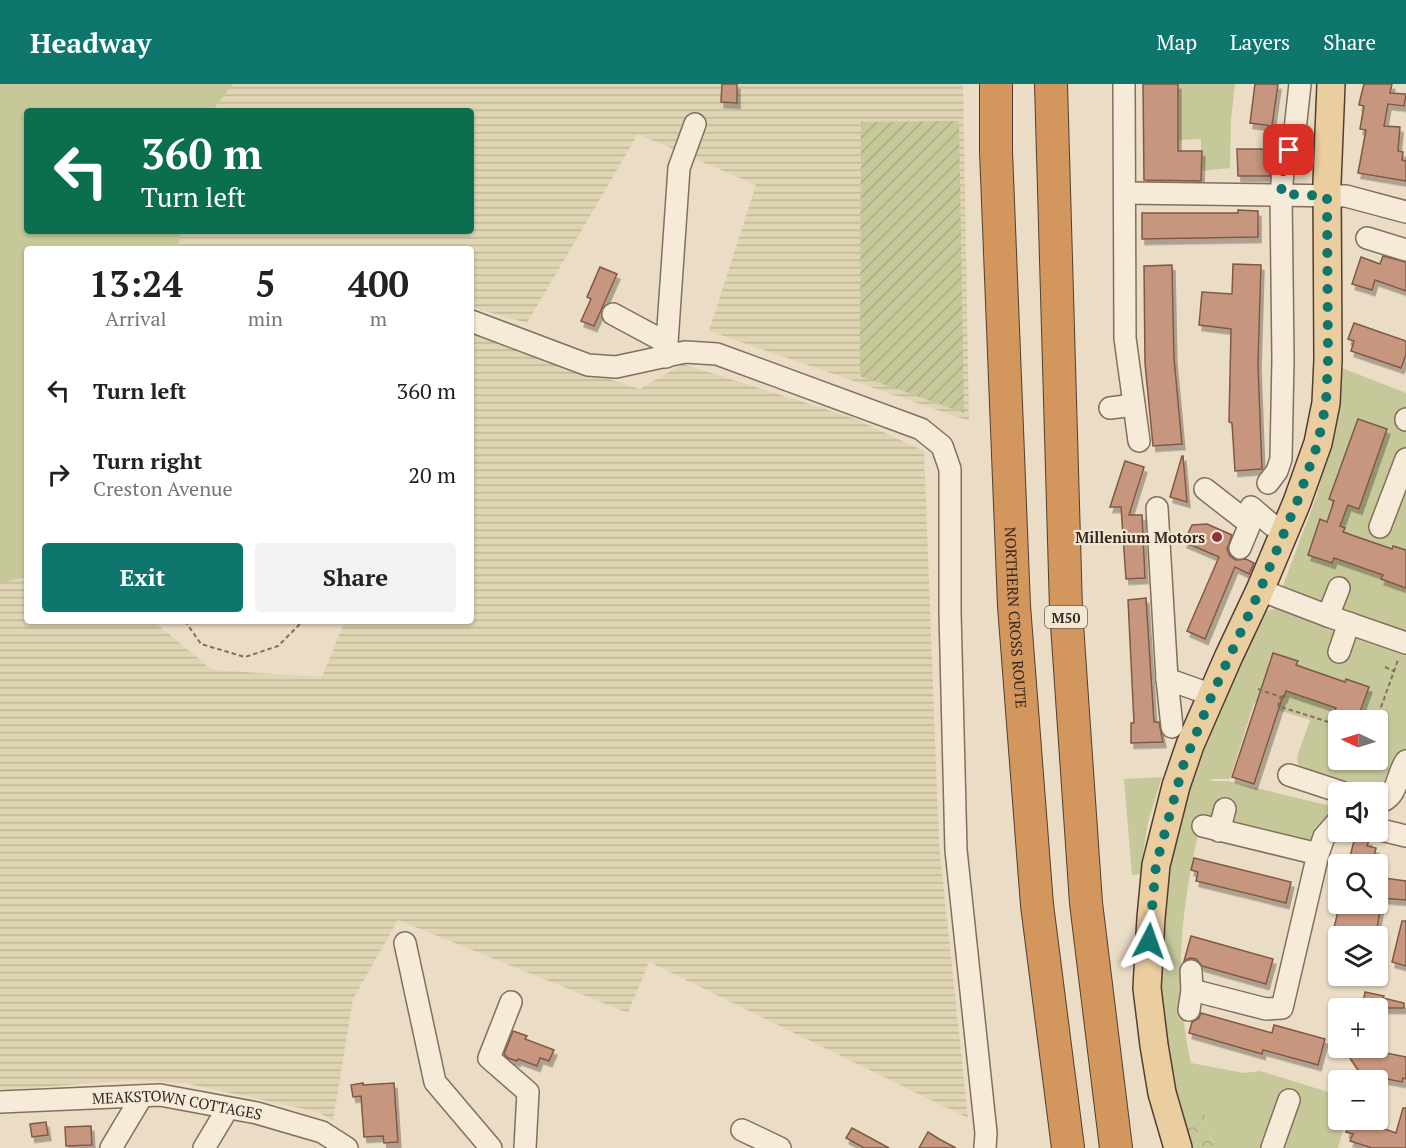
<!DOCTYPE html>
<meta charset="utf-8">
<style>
:root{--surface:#fff;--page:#f2f2f2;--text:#222;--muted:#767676;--accent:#0f766e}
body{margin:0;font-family:"PT Serif",serif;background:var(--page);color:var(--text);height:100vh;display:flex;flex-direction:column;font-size:22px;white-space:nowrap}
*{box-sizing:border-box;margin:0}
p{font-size:20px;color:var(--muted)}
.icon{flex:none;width:33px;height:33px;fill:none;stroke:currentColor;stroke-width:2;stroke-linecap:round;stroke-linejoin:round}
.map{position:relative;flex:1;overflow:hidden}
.drawer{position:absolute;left:24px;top:162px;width:450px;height:378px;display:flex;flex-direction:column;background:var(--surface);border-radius:6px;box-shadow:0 2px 4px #0004}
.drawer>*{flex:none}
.banner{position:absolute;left:24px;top:24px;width:450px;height:126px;border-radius:6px;box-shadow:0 2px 4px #0004;background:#0b6e4f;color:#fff;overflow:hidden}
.needle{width:39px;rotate:274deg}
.controls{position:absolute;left:1328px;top:626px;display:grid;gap:12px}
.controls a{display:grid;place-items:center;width:60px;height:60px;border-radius:6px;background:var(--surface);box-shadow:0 2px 4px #0004;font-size:30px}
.pin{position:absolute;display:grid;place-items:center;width:51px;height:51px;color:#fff;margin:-26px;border-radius:12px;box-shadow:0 3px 9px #0006}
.me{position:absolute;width:66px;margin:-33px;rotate:4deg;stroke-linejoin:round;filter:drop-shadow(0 0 4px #0008)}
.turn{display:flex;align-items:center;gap:21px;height:126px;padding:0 18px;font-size:27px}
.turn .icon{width:78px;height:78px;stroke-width:2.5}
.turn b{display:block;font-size:42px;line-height:51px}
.eta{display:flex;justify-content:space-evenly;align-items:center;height:102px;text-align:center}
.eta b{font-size:36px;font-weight:600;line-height:42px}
.action{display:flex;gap:12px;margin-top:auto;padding:12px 18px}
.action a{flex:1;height:69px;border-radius:6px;background:var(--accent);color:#fff;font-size:24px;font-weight:600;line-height:69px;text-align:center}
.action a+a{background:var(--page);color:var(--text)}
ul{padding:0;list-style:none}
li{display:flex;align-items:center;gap:18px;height:84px;padding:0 18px}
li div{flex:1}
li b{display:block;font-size:22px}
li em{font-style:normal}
header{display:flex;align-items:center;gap:36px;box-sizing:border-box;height:84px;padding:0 30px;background:var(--accent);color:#fff}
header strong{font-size:28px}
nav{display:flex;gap:33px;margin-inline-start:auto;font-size:21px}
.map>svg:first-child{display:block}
.farmland{fill:url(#farmland-rules);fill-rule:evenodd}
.grass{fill:#c6c89a;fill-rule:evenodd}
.forest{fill:url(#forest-crowns)}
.garden{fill:url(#garden-furrows)}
.building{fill:#c6967e;stroke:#815844;stroke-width:1.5;filter:url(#shadow)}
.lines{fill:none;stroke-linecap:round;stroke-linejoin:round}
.minor-casing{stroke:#846f5d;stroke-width:24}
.major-casing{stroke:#523e31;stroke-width:30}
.highway-casing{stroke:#523e31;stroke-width:34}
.path{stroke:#846f5d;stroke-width:2;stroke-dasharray:4.5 3;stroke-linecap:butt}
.minor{stroke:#f6ebd8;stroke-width:21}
.major{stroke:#ebcea0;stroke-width:27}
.highway{stroke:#d3965d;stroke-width:32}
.route{stroke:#0f766e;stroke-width:10;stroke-dasharray:0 18}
.poi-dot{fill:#8e3239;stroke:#f3e7d4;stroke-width:2}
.labels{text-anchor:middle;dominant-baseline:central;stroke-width:4.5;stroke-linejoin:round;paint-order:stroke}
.shield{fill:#f3e7d4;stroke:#6e6155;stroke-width:1.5}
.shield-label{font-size:14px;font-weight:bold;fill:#35281f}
.poi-label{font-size:15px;font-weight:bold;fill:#35281f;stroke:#f3e7d4;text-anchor:end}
.street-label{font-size:15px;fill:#35281f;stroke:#f3e7d4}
</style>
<header>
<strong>Headway</strong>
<nav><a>Map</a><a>Layers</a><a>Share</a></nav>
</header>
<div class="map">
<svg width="1406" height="1064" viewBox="0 0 1406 1064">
<defs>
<pattern id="farmland-rules" width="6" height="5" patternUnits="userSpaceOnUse" patternTransform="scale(1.5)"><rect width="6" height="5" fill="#dfd5b3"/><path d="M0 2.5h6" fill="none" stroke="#c0b79a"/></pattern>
<pattern id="forest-crowns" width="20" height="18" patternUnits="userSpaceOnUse" patternTransform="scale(1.5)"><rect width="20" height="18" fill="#c6c89a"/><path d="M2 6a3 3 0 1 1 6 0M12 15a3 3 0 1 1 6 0" fill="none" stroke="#abac84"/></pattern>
<pattern id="garden-furrows" width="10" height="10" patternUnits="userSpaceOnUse" patternTransform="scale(1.5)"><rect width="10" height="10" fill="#c6c89a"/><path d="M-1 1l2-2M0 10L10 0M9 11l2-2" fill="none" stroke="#abac84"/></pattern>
<filter id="shadow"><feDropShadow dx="3" dy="5.5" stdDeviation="0" flood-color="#0004"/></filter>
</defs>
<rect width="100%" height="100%" fill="#eadcc5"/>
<path class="farmland" d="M0 0H963L969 337 709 247 756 101 638 50 527 239 471 223V165H259L250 163 249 165H27V537H153L212 586 322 593 345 537H471V250L640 305 683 280 853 334 924 367 939 760 968 1034 649 878 628 929 398 836 353 915 333 1037 318 1028 185 999 135 996 0 1006ZM27 27H471V147H27Z"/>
<g class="grass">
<path d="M0 0H233L212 27H27V147H181L178 165H27V493L0 499Z"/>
<path d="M1178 0H1235L1231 35 1230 84 1201 87V55L1178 56Z"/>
<path d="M1342 284 1406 309V677L1394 703C1351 716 1336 704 1299 686L1297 673 1310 636 1254 619 1230 695H1211L1212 697H1228L1338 724V730L1312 759 1238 745 1216 731 1210 735 1202 734C1182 815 1172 897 1191 979L1244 989 1260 987 1338 1011V1035H1346L1338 1064H1214L1205 1031 1181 1042 1159 925V828L1189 694 1262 528 1274 525 1317 411 1332 350ZM1338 636H1377V675H1338Z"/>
<path d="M1162 693 1148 738 1140 790 1132 791 1124 695Z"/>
</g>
<path class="forest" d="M1193 1028 1205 1031 1214 1064H1190C1183 1047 1176 1040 1193 1028Z"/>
<path class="garden" d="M959 37 964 329 860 292 861 38Z"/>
<g class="building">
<path d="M722 0H737V19L721 18Z"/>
<path d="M1143 0H1178V67H1202L1201 97 1144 96Z"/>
<path d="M1255 0H1278L1272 42 1250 39Z"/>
<path d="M1364 0H1392L1390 9 1406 10 1404 22 1388 20 1384 42 1400 43 1398 67 1403 68 1402 76 1406 77V97L1358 89 1366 46 1360 45 1364 22 1359 21 1360 16Z"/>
<path d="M1237 65H1271L1270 92H1238Z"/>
<path d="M1238 126 1258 127V153L1142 155V129H1238Z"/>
<path d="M1383 172 1406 178V207L1375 196 1372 206 1352 200 1361 173 1380 180Z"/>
<path d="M1233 180 1261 181 1258 280 1262 385 1235 387 1232 339 1229 338 1231 245 1199 241 1202 208 1232 210Z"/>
<path d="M1172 181 1174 274 1182 360 1153 362 1145 279 1144 182Z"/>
<path d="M600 183 617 190 594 242 581 237 591 215 587 213Z"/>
<path d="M1354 239 1406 257V271L1401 284 1351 267 1354 257 1348 255Z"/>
<path d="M1358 335 1387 345 1359 425 1348 421 1340 442 1345 444 1343 448 1392 465 1393 462 1406 466V504L1381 495 1383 491 1334 474 1332 479 1308 471 1320 435 1327 438 1334 417 1329 415Z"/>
<path d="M1182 372H1183L1187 418 1170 413Z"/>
<path d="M1125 377 1144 383 1129 431H1142L1145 494 1126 495 1121 423H1110Z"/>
<path d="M1207 440 1232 451 1227 465 1230 472 1236 476 1246 475 1254 479 1249 490 1235 483 1205 555 1187 547 1219 473 1184 458 1192 441Z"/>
<path d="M1146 514 1154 638H1159L1163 658 1131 659V639H1134L1128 516Z"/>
<path d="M1273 569 1298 577 1296 581 1345 598 1346 595 1369 603 1357 636 1334 628 1336 624 1286 607 1284 613 1283 612 1254 700 1232 693Z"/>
<path d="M1355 753 1369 756 1367 762 1376 764 1372 780H1348Z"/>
<path d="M1194 774 1291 798 1286 819 1196 797 1198 788 1191 786Z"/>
<path d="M1384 794 1406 797V816L1380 814Z"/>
<path d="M1340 819H1381L1376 852H1332Z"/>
<path d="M1402 837H1406V882L1392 878Z"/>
<path d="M1191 852 1273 875 1266 900 1202 882 1196 875 1190 874 1184 877Z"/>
<path d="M1365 908 1384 912 1383 914 1404 919V924H1362Z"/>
<path d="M1201 929 1272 949 1274 941 1325 955 1318 981 1263 966 1262 970 1189 949 1192 938 1199 934Z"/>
<path d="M513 947 527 952 525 955 554 966 549 977 540 974 537 982 518 975 517 977 508 974 504 970Z"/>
<path d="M1350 963H1377L1376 967 1406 973V995L1403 994 1402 998 1361 990 1348 971Z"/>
<path d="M363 999V1001L394 999 398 1058 384 1059 383 1052 364 1053 361 1012 353 1013 351 1001Z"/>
<path d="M1403 1024H1406V1064H1372L1350 1057 1353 1050 1346 1048 1351 1035H1372L1370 1040 1396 1049Z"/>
<path d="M46 1038 48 1051 32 1053 30 1040Z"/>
<path d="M91 1042 92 1061 66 1062 65 1043Z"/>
<path d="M852 1044 889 1064H864L846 1054Z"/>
<path d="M928 1048 939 1055 956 1064H919Z"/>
</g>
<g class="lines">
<defs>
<g id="minor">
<path d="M1124 0 1125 254 1139 357"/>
<path d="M1126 109 1346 112 1406 128"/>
<path d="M1367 154 1406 166"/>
<path d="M613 230 667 259"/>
<path d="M471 237 588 281 616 283 685 268 717 270 921 345 942 362 950 385V528L956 766 986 1049 985 1064"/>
<path d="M666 273 679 84 695 40"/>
<path d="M1110 324 1134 321"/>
<path d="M1406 335V336"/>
<path d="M1268 399 1277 387 1281 375 1283 275 1281 110 1284 78 1294 55 1300 0"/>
<path d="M1205 405 1250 440 1240 464"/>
<path d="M1251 423 1272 441 1284 447"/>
<path d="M1157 424 1167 595 1172 643"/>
<path d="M1380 443 1406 375"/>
<path d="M1260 506 1328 532 1406 559"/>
<path d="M1328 532 1339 504"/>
<path d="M1339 568 1349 539"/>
<path d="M1167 595 1212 611"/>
<path d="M1289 691 1341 708"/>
<path d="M1377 719C1399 714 1395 693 1406 677"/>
<path d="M1203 742 1318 770"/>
<path d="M1377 745 1406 752"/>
<path d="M1219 747 1225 725"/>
<path d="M405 859 435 998 491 1064"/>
<path d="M1192 906 1266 925 1282 924 1318 770 1324 753 1338 737"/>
<path d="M511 918 489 974 528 1008 525 1064"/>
<path d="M1189 926 1192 906 1191 887"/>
<path id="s1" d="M0 1018 160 1011 257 1029 322 1048 347 1064"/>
<path d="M742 1046 780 1064"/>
<path d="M111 1064 142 1012"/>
<path d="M204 1064 228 1024"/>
<path d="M1272 1064 1289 1016"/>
</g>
<path id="major" d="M1178 1064 1162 1009 1154 961 1147 904 1151 834 1156 781 1176 702 1190 661 1228 574 1260 506 1297 418 1318 359 1326 319 1328 276 1327 99 1331 0"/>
<g id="highway">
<path id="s2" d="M996 0V67L1014 522 1037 821 1068 1064"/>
<path d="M1051 0 1066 526 1086 819 1116 1064"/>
</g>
</defs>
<use href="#minor" class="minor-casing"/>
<use href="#major" class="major-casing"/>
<use href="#highway" class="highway-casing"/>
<g class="path">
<path d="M185 537 201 560 245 573 278 562 303 537"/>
<path d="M1385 583 1394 587"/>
<path d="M1258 605 1281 613 1278 622 1338 641"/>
<path d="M1373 636 1380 626 1398 576"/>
<path d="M1377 667 1387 674"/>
</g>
<use href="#minor" class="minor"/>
<use href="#major" class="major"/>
<use href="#highway" class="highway"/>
</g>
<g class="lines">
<path class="route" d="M1149 857 1156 781 1183 682 1212 611 1260 506 1297 418 1318 359 1326 319 1328 276 1327 112 1281 110 1284 78 1289 66"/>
</g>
<circle class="poi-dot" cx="1217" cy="453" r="6"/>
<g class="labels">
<rect class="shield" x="1045" y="522" width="42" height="22" rx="4.5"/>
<g class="shield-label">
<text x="1066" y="533">M50</text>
</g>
<g class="poi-label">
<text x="1205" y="453">Millenium Motors</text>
</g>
<g class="street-label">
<text stroke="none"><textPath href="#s2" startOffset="534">NORTHERN CROSS ROUTE</textPath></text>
<text stroke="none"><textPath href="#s1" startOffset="178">MEAKSTOWN COTTAGES</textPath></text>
</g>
</g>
</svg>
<div class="controls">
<a><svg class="needle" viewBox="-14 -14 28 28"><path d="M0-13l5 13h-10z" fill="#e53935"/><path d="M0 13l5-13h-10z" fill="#767676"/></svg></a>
<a><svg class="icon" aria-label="sound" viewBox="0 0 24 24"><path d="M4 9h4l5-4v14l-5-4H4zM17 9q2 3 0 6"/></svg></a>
<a><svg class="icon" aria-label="search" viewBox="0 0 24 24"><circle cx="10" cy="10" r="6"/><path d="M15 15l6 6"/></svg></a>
<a><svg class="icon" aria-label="layers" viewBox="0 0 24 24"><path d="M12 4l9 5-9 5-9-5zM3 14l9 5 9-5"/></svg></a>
<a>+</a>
<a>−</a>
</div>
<div class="pin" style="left:1289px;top:66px;background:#d93025"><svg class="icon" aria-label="arrive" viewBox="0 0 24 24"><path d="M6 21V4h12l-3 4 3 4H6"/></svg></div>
<svg class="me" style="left:1149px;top:857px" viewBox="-20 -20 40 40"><path d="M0-17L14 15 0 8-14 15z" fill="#0f766e" stroke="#fff" stroke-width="4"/></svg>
<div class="banner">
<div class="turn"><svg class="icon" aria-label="left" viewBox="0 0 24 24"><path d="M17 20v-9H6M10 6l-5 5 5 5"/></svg><div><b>360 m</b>Turn left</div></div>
</div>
<section class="drawer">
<div class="eta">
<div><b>13:24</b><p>Arrival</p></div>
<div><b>5</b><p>min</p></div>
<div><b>400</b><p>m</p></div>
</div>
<ul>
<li><svg class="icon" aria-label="left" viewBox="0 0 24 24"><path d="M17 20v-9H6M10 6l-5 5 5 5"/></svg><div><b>Turn left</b></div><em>360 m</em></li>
<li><svg class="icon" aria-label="right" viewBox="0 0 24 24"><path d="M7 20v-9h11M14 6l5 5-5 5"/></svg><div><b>Turn right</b><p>Creston Avenue</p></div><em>20 m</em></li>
</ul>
<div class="action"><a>Exit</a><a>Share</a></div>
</section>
</div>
